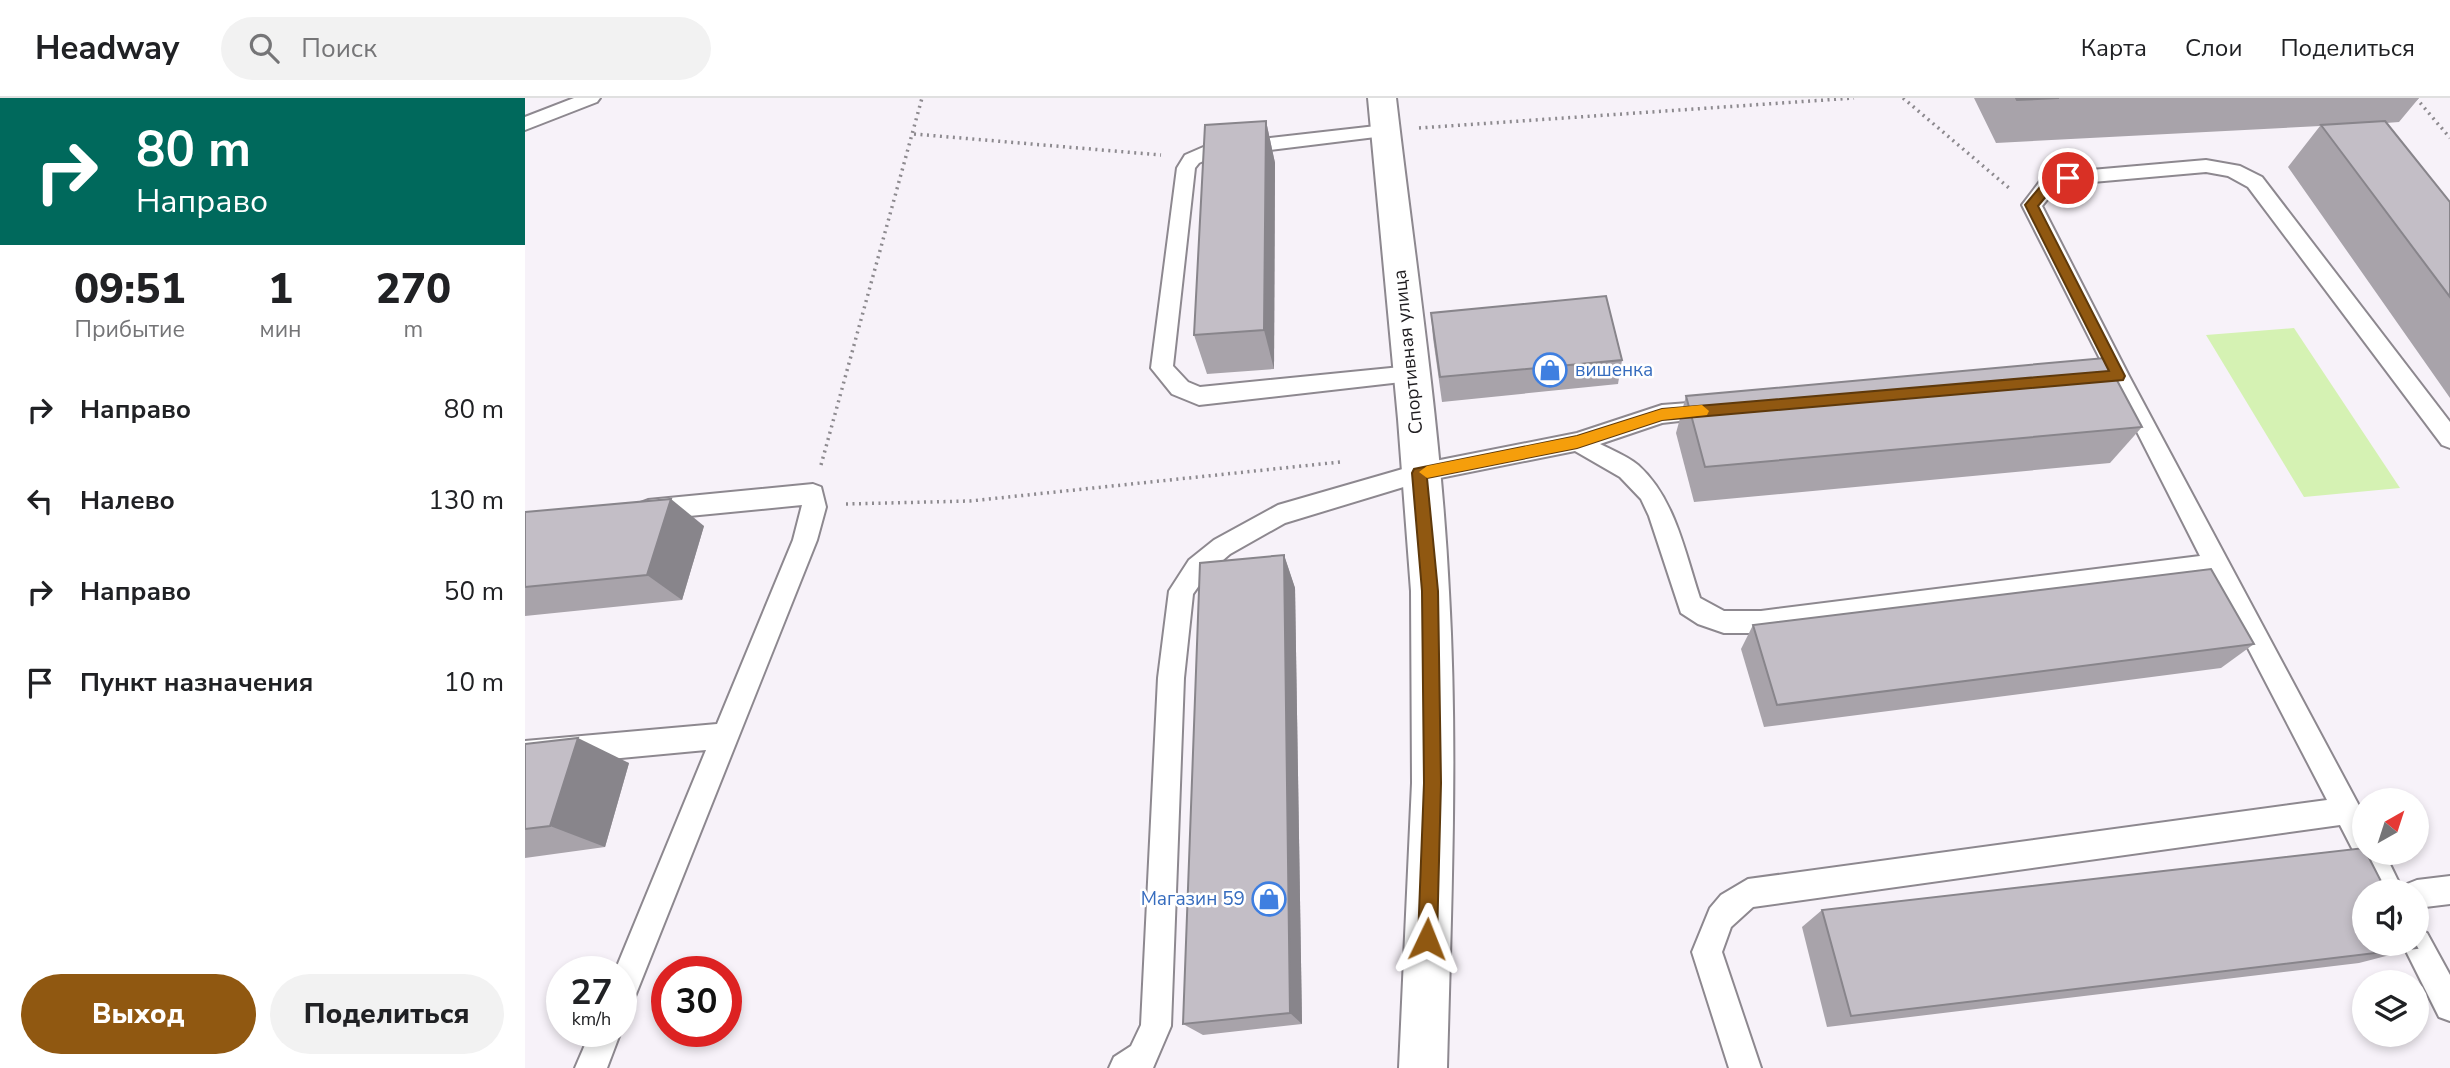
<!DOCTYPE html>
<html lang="ru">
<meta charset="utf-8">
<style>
:root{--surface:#fff;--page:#f2f2f2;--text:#202124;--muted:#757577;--line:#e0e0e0;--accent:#905811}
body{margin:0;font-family:"Nunito Sans",sans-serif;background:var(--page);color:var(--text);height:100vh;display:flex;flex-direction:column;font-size:26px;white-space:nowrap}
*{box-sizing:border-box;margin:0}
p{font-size:23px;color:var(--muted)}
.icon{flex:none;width:38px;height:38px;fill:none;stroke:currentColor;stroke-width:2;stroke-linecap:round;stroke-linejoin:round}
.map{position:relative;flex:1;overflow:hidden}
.panel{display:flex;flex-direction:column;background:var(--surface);width:525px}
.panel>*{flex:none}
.banner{background:#00695c;color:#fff;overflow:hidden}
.needle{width:46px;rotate:39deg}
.buttons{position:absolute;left:1827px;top:690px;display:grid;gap:14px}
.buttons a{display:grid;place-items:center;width:77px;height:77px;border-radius:50%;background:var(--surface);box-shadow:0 4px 10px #0003;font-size:35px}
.speed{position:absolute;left:21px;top:858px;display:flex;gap:14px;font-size:35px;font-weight:700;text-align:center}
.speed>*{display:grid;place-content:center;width:91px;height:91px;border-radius:50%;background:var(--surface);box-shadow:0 4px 10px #0003;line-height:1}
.speed small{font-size:18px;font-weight:400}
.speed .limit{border:10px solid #d22;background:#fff;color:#111}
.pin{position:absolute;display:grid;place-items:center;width:60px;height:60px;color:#fff;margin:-30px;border:4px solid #fff;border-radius:50%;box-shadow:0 2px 7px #0007}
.me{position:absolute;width:77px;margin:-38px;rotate:2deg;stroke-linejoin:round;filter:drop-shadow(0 0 5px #0008)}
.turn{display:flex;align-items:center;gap:24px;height:147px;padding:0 21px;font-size:32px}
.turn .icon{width:91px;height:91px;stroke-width:2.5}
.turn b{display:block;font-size:49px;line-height:60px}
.eta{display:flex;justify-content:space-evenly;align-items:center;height:119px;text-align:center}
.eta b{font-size:42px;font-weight:800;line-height:49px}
.action{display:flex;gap:14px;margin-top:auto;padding:14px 21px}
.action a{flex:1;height:80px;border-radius:42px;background:var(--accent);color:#fff;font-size:28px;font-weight:800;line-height:80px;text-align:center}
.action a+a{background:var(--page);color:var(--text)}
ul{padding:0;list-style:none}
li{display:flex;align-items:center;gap:21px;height:91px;padding:0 21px}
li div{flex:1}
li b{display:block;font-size:26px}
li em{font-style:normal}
header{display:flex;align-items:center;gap:42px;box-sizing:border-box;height:98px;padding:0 35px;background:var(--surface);border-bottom:2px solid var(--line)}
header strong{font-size:33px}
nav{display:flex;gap:38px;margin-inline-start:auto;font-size:24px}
.search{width:490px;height:63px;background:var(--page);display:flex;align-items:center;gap:18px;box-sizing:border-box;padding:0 24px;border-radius:38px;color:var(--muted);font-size:26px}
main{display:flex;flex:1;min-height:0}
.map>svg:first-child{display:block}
.green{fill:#d5f2b3}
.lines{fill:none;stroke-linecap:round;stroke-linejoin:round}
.lane-casing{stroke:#8d888f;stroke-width:4}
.street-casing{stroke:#8d888f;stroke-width:4}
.path{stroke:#8d8a8f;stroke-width:3.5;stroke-dasharray:2 4.5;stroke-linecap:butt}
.lane{fill:#fff;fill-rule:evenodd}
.street{fill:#fff;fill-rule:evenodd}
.wall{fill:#a8a3aa}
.shaded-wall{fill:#88858b}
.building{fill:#c3bec6;stroke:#88858b;stroke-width:2}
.route{fill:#905811;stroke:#5e390b;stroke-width:2}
.slow{fill:#f59e0b}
.labels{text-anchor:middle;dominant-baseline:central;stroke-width:5;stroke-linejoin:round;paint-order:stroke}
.street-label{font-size:19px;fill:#1e1c1f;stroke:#fff}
.shop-label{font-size:19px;fill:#366cbe;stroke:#fff;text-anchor:start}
</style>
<header>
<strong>Headway</strong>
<div class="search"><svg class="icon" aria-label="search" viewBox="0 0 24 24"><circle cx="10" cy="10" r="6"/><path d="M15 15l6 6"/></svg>Поиск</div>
<nav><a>Карта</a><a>Слои</a><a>Поделиться</a></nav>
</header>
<main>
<section class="panel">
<div class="banner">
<div class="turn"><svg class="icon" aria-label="right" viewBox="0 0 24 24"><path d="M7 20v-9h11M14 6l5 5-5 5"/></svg><div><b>80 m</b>Направо</div></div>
</div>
<div class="eta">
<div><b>09:51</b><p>Прибытие</p></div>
<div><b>1</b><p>мин</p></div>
<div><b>270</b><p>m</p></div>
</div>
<ul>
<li><svg class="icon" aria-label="right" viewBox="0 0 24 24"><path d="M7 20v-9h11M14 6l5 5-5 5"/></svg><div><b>Направо</b></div><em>80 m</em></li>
<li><svg class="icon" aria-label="left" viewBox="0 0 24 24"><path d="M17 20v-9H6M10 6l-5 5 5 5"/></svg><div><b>Налево</b></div><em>130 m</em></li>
<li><svg class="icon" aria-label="right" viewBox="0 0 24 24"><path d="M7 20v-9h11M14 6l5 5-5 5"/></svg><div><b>Направо</b></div><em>50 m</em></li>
<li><svg class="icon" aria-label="arrive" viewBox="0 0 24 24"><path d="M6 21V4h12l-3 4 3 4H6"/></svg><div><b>Пункт назначения</b></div><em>10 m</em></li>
</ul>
<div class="action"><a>Выход</a><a>Поделиться</a></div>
</section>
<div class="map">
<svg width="1925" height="970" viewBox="0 0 1925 970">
<rect width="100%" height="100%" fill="#f7f2f9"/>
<path class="green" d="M1769 230 1875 390 1779 399 1681 237Z"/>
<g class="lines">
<defs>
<g id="lane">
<path d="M49 0H75L72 4 0 32V19Z"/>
<path d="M860 27 867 29 869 33 867 37 687 59 674 65 670 70 648 268 663 284 675 289 886 268 894 270 897 276 894 282 674 307 647 296 626 270 652 70 660 57 683 47Z"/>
<path d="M1681 62 1715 68 1737 79 1925 324V350L1917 347 1723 89 1703 78 1681 74 1545 86 1530 92 1517 108 1604 278 1839 717V754H1859L1878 793H1849L1815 727 1228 809 1206 829 1197 854 1236 970H1204L1167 854 1185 810 1196 797 1223 781 1802 702 1685 477 1236 535H1199L1173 526 1156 515 1124 418 1116 401 1095 379 1050 353 895 384 760 425 705 456 682 476 668 496 659 580 646 928 628 970H584L589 959 606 948 616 927 633 580 644 493 664 462 689 442 753 407 895 366 1052 335 1137 307 1190 303 1198 306 1201 312 1198 318 1137 325 1075 346C1087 352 1102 358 1113 367 1150 400 1160 455 1175 500L1199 513H1236L1675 458 1497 107 1516 82 1543 74Z"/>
<path d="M288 386 296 389 301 409 292 442 107 906 96 910V873H90L181 652 0 669V643L192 626 268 442 277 407 123 422 115 419 111 412 115 405 123 402Z"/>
<path d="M1925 778V806L1892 810V793H1879L1882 786 1892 782Z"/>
<path d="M1892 830 1902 835 1925 877V923L1914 919 1877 845H1892Z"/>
<path d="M66 933H96L82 970H50Z"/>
</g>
<path id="street" d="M843 0H871C890 164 916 329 924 494 933 653 926 811 922 970H874L887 685 886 493 873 321Z"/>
</defs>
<use href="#lane" class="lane-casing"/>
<use href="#street" class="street-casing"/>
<g class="path">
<path d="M1378 0 1484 90"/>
<path d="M1891 0 1925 40"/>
<path d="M894 30 1329 0"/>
<path d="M389 36 636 57"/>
<path d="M296 367 397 0"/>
<path d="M321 406 445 403 815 364"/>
</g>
<use href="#lane" class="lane"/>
<use href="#street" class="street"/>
</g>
<g class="wall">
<path d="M1449 0H1894L1874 24 1861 25 1925 104V300L1763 69 1795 28 1471 45Z"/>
<path d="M741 23 750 65 749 271 682 276 669 237Z"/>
<path d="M906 215 1097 262 1093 286 917 304 908 240Z"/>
<path d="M1161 298 1617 329 1585 365 1169 404 1151 335Z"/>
<path d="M0 414 179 428 157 502 0 518Z"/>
<path d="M759 457 770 490 777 926 678 937 658 926Z"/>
<path d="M1228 527 1729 546 1696 570 1239 629 1216 551Z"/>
<path d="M0 646 104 665 80 749 0 760Z"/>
<path d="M1297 812 1892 850 1834 865 1302 929 1277 829Z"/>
</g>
<g class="shaded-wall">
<path d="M741 23 750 65 749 271 739 232Z"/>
<path d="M146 401 179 428 157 502 122 477Z"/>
<path d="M759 457 770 490 777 926 765 915Z"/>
<path d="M53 640 104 665 80 749 25 728Z"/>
</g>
<g class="building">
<path d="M1491 0H1534L1492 2Z"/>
<path d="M741 23 739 232 669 237 680 27Z"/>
<path d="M1860 23 1925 104V199L1796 27Z"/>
<path d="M1081 198 1097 262 915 279 906 215Z"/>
<path d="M1580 260 1617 329 1180 369 1161 298Z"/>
<path d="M146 401 122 477 0 489V414Z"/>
<path d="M759 457 765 915 658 926 675 465Z"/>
<path d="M1686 471 1729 546 1252 607 1228 527Z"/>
<path d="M53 640 25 728 0 731V646Z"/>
<path d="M1839 750V754H1841L1861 793H1839V845H1889L1892 850 1326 918 1297 812Z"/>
</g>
<path class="route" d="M1543 76 1549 80 1547 83 1528 90 1513 108 1600 278 1598 282 1137 322 1052 350 902 380 913 493 916 685 912 841 909 847 902 850 895 847 893 841 899 685 897 493 887 375 889 371 1052 338 1137 311 1584 273 1500 107 1519 84Z"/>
<path class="slow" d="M1177 307 1184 313 1182 317 1137 322 1052 350 902 380 894 374 902 368 1052 338 1137 311Z"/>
<defs>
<symbol id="shop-ring" viewBox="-11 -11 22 22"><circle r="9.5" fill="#fff" stroke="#3f7fe0" stroke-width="1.5"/><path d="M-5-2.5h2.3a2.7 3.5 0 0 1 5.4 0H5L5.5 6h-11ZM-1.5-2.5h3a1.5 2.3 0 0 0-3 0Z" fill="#3f7fe0"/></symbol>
</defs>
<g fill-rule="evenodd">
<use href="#shop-ring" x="1006" y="253" width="38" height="38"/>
<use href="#shop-ring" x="725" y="782" width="38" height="38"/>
</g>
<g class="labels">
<g class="street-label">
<text transform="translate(883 254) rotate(-96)">Спортивная улица</text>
</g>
<g class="shop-label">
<text x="1050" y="272">вишенка</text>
<text x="720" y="801" text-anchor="end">Магазин 59</text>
</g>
</g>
</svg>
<div class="buttons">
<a><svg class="needle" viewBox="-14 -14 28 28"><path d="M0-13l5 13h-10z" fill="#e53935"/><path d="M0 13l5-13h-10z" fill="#757577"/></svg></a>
<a><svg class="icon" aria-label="sound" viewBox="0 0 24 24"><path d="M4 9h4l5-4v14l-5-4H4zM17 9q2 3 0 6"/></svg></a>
<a><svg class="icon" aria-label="layers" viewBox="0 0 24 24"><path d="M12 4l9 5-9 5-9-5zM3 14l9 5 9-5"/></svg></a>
</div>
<div class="speed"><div>27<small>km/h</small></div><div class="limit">30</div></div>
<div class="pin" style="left:1543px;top:80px;background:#d93025"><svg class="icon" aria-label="arrive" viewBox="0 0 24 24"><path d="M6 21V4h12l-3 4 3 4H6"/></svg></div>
<svg class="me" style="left:902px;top:841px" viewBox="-20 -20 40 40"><path d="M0-17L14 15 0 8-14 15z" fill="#905811" stroke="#fff" stroke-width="4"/></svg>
</div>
</main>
